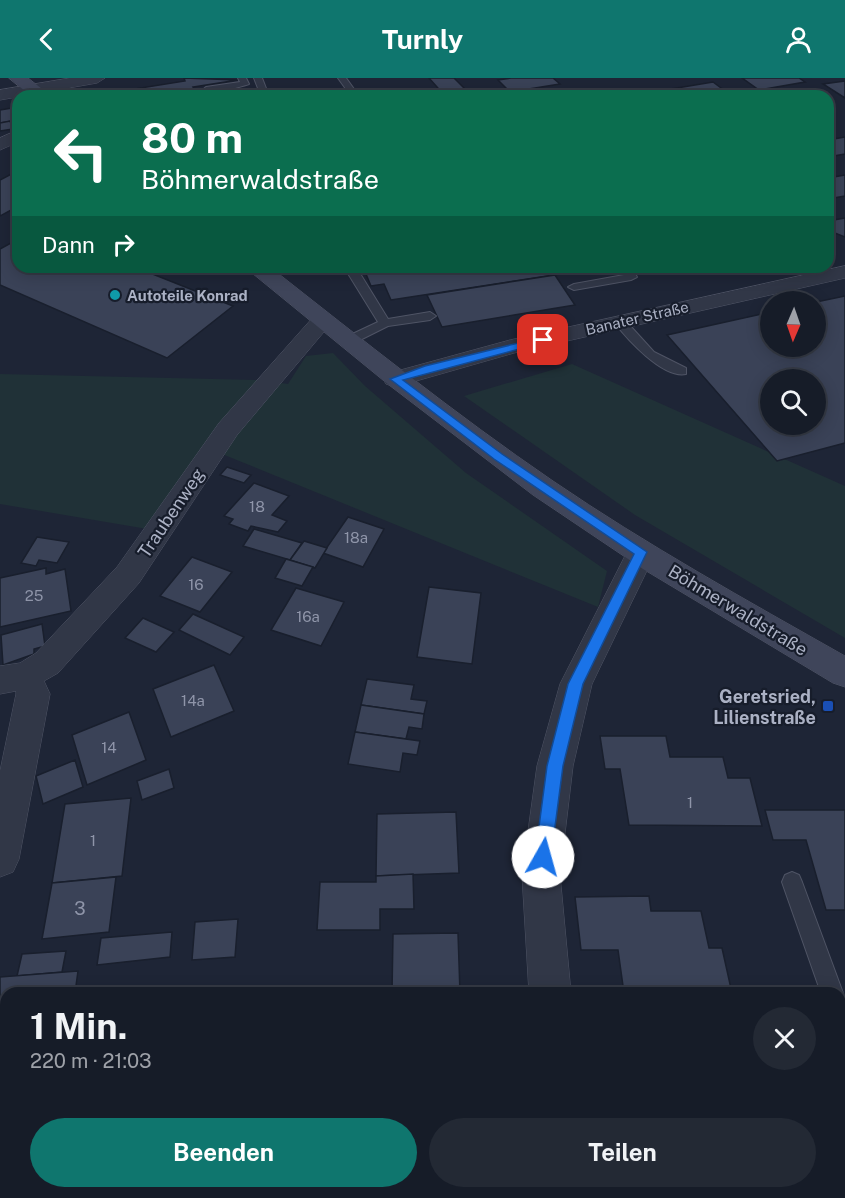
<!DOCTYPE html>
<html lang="de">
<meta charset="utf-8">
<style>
:root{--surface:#161c28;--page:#232934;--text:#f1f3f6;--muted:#9ea1a8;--line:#353a45;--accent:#0f766e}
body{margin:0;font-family:"Public Sans",sans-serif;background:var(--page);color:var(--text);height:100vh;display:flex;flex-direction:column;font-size:22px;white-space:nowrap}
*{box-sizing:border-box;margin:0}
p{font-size:20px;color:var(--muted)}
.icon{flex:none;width:33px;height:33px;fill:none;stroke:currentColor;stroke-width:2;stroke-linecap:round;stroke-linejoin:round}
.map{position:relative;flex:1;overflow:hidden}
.panel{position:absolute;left:0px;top:909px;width:846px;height:212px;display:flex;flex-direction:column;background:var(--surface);border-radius:18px 18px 0 0;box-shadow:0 3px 15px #0003,0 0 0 2px var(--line)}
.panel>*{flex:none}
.banner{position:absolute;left:12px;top:12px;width:822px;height:183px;border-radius:18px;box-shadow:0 3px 15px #0003,0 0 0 2px var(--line);background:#0b6e4f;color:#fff;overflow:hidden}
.needle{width:39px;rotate:182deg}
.tools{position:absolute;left:760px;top:213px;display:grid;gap:12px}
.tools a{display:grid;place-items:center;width:66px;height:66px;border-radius:50%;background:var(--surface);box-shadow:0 3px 15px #0003,0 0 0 2px var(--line);font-size:30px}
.pin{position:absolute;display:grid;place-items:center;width:51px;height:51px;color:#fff;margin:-26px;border-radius:12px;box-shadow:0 3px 9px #0006}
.me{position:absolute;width:66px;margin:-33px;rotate:7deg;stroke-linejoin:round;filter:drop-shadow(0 0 4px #0008)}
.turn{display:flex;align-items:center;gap:21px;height:126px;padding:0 30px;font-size:27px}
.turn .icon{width:78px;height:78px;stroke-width:2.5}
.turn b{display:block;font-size:42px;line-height:51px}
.then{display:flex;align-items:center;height:57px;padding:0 30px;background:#0003;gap:12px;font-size:22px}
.round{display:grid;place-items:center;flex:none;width:63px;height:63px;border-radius:32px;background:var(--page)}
.headline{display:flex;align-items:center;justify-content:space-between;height:102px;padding:0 30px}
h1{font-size:36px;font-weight:700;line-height:45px}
.action{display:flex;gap:12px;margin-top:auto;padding:12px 30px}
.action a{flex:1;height:69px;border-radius:36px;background:var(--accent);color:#fff;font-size:24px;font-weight:700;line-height:69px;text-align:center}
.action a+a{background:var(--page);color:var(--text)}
header{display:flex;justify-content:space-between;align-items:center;height:78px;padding:0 30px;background:var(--accent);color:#fff;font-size:27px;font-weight:700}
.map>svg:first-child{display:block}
.green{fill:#203137}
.building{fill:#3a4257;stroke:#191f2d;stroke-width:1.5;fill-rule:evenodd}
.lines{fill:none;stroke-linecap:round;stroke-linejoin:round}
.lane-casing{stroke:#4f5465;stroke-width:2}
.street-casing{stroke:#4f5465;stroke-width:1}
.secondary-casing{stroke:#4f5465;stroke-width:1}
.lane{fill:#313747;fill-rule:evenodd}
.street{fill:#313747;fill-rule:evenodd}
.secondary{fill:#3f455a;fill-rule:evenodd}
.route{fill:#1a73e8;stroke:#114b97;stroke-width:1.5}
.culture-dot{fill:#0f9aa8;stroke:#171d2b;stroke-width:2}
.transit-dot{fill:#1a4fb4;stroke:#171d2b;stroke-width:2}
.labels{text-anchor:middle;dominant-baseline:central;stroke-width:4.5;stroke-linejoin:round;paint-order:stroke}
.far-poi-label{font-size:15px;font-weight:bold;fill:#abb1c4;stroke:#171d2b;text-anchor:start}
.far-street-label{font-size:15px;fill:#abb1c4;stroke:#171d2b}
.number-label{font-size:15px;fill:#8f95a9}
.street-label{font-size:18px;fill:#abb1c4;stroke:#171d2b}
.poi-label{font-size:18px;font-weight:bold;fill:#abb1c4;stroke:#171d2b;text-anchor:end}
.near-number-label{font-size:18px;fill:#8f95a9}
</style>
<header><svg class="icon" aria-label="back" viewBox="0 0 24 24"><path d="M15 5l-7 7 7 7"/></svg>Turnly<svg class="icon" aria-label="person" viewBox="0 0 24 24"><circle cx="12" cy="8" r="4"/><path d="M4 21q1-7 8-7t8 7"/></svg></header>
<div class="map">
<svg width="845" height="1120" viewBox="0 0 845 1120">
<rect width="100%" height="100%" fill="#1e2536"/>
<g class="green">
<path d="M333 275 365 308 466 395 607 493 598 529 222 376 165 454 0 426V296L259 302 288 306 306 278Z"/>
<path d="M572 286 845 408V560L635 437 464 318Z"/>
</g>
<g class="building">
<path d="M184 0 238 2 193 9 197 15 175 18H130L128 12 185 3Z"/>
<path d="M429 0H454L472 18H445Z"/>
<path d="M511 0H553L560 6 510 14 498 2Z"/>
<path d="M742 0H799L805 4 759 12Z"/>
<path d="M845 3V20L823 6Z"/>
<path d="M713 4 729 16 665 18 659 13Z"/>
<path d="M250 13 254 18H220Z"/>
<path d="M18 29V42L0 45V32Z"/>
<path d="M10 43 13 51 0 53V45Z"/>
<path d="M845 59V76L828 79V62Z"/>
<path d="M17 93 18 134 11 132 0 138V102Z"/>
<path d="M845 97V118L828 121V100Z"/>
<path d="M845 140V159L835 155 828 156V143Z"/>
<path d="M18 161V189H135L233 228 167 280 0 207V171Z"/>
<path d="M363 189H606L391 222 384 206 371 208Z"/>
<path d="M555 197 575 227 442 249 427 217Z"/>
<path d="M845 218V365L777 383 667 257 771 234V268H816V224ZM771 302H816V346H771Z"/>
<path d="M227 389 251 397 244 405 220 397Z"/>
<path d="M254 405 289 418 272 437 287 443 278 454 251 448 248 453 229 446 233 441 224 438Z"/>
<path d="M348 439 384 451 363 489 323 475Z"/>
<path d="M254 451 302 465 290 482 243 468Z"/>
<path d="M37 459 69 464 57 485 39 482 36 488 21 485Z"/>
<path d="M304 463 327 470 315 490 290 482Z"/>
<path d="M192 479 232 494 200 534 160 518Z"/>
<path d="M286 481 313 489 302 508 275 500Z"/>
<path d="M46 490V496L65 491 71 533 0 549V500Z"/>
<path d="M429 509 481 515 472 586 417 579Z"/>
<path d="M296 510 344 524 321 568 271 552Z"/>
<path d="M193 536 244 559 230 577 179 552Z"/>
<path d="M143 540 174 554 156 574 125 560Z"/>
<path d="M42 546 45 568 34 571V576L3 587 1 557Z"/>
<path d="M214 587 234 633 171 659 153 611Z"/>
<path d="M367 601 414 607 411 621 427 623 424 636 361 627Z"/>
<path d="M361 627 424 636 422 651 409 649 406 661 355 654Z"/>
<path d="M129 634 146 682 87 707 72 657Z"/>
<path d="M355 654 420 663 417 677 403 675 400 694 348 686Z"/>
<path d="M600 658H666L670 679H723L728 700H750L762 748 629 747 620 691H605Z"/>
<path d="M75 682 83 709 43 726 36 698Z"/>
<path d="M169 691 174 710 142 722 137 703Z"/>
<path d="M131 720 122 798 52 805 65 726Z"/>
<path d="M765 732H845V832H826L806 762H773Z"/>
<path d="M456 734 459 795 376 798 377 736Z"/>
<path d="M413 796 414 831H380V852H317L320 804H376V798Z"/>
<path d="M116 799 109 854 42 861 52 805Z"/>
<path d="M649 818 651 833H701L709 870H722L732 915H624L618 872H581L575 819Z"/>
<path d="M238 841 235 879 192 882 195 844Z"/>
<path d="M172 854 170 879 97 887 101 860Z"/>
<path d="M458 855 460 915H392L393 856Z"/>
<path d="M66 873 62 894 17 898 22 876Z"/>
<path d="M78 893 75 915H6V926H0V899Z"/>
<path d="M27 1114H108V1120H26Z"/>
<path d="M350 1114H395L374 1120H351Z"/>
<path d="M395 1114H415L416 1120H374Z"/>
<path d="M667 1114H763L764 1120H668Z"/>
</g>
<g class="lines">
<defs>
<g id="lane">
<path d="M238 0H246L249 6C246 8 200 18 196 18L206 9 240 4Z"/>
<path d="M254 0H262L269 18H261Z"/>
<path d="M338 0H346L359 18H351Z"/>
<path d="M344 189H356L388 241 430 234 436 238 430 242 388 248 352 266H344V260L378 244Z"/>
<path d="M619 189H631L637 199 631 202 574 212 568 209 574 206 624 197Z"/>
<path d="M620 240 624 241 654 274 686 290V296C663 301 627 261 614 244Z"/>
<path d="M792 794 799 797 802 804 843 915 840 922V915H821L782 804 785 797Z"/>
<path d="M840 927 845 929V963L840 961Z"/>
</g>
<g id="street">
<path d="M70 0H105L97 5 0 22V12Z"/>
<path d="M18 52V64L0 72V60Z"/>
<path d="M845 188V200L514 275 395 309 386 306 383 301 386 296 510 262Z"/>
<path d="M323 235 331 237 334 242 237 357 139 505 58 595 44 603 50 616 19 781 13 794 0 799V693L16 616V613L0 616V588L20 585 36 575 117 489 219 345 315 237Z"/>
<path d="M641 463 651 466 656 474 592 606 573 688 560 797 571 915H529L522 797 537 688 560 606 631 466Z"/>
<path d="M561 1114H608L609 1120H561Z"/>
</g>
<g id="secondary">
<path d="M9 0H28L51 18H31Z"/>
<path d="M245 189H270C363 262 455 336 553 403 647 467 746 522 845 578V609L833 605 643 491 533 417 389 307Z"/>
</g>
</defs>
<use href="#lane" class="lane-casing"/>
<use href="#street" class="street-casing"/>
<use href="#secondary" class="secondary-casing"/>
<use href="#lane" class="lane"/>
<use href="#street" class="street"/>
<use href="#secondary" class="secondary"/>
</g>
<path class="route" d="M543 259H546V264L403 302 502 376 647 474 583 606 563 688 551 779 548 784 543 787 537 784 535 779 547 688 568 606 634 476 494 381 390 301 425 288Z"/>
<circle class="culture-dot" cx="115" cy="217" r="6"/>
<rect class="transit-dot" x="822" y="622" width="12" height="12" rx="3"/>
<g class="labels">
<g class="far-poi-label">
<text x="127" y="217">Autoteile Konrad</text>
</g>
<g class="far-street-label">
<text transform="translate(637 240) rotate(-13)">Banater Straße</text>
</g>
<g class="number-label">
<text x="257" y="428">18</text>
<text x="356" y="459">18a</text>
<text x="196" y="506">16</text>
<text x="34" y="517">25</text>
<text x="308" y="538">16a</text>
<text x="193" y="622">14a</text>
<text x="109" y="669">14</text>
<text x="690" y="724">1</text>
<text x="93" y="762">1</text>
</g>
<g class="street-label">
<text transform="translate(171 435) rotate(-56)">Traubenweg</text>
<text transform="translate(738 532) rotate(31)">Böhmerwaldstraße</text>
</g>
<g class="poi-label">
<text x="816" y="618">Geretsried,<tspan x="816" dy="21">Lilienstraße</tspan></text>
</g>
<g class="near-number-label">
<text x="80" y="830">3</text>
</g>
</g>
</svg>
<div class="tools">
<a><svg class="needle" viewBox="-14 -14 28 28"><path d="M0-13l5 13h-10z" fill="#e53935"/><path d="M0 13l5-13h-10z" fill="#9ea1a8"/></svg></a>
<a><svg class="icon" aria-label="search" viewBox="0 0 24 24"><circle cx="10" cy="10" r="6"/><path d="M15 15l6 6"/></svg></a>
</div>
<div class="pin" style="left:543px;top:262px;background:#d93025"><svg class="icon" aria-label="arrive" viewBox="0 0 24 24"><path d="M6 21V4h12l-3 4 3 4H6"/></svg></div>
<svg class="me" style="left:543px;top:779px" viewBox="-20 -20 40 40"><circle r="19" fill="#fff"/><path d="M0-13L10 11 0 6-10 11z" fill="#1a73e8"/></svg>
<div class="banner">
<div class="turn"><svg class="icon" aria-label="left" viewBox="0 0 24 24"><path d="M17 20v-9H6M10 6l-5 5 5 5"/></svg><div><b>80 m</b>Böhmerwaldstraße</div></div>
<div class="then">Dann<svg class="icon" aria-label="right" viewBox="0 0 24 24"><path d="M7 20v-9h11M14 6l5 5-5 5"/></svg></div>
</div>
<section class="panel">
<div class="headline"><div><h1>1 Min.</h1><p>220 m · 21:03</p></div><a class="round"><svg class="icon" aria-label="close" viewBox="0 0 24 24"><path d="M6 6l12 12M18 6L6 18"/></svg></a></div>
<div class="action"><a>Beenden</a><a>Teilen</a></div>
</section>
</div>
